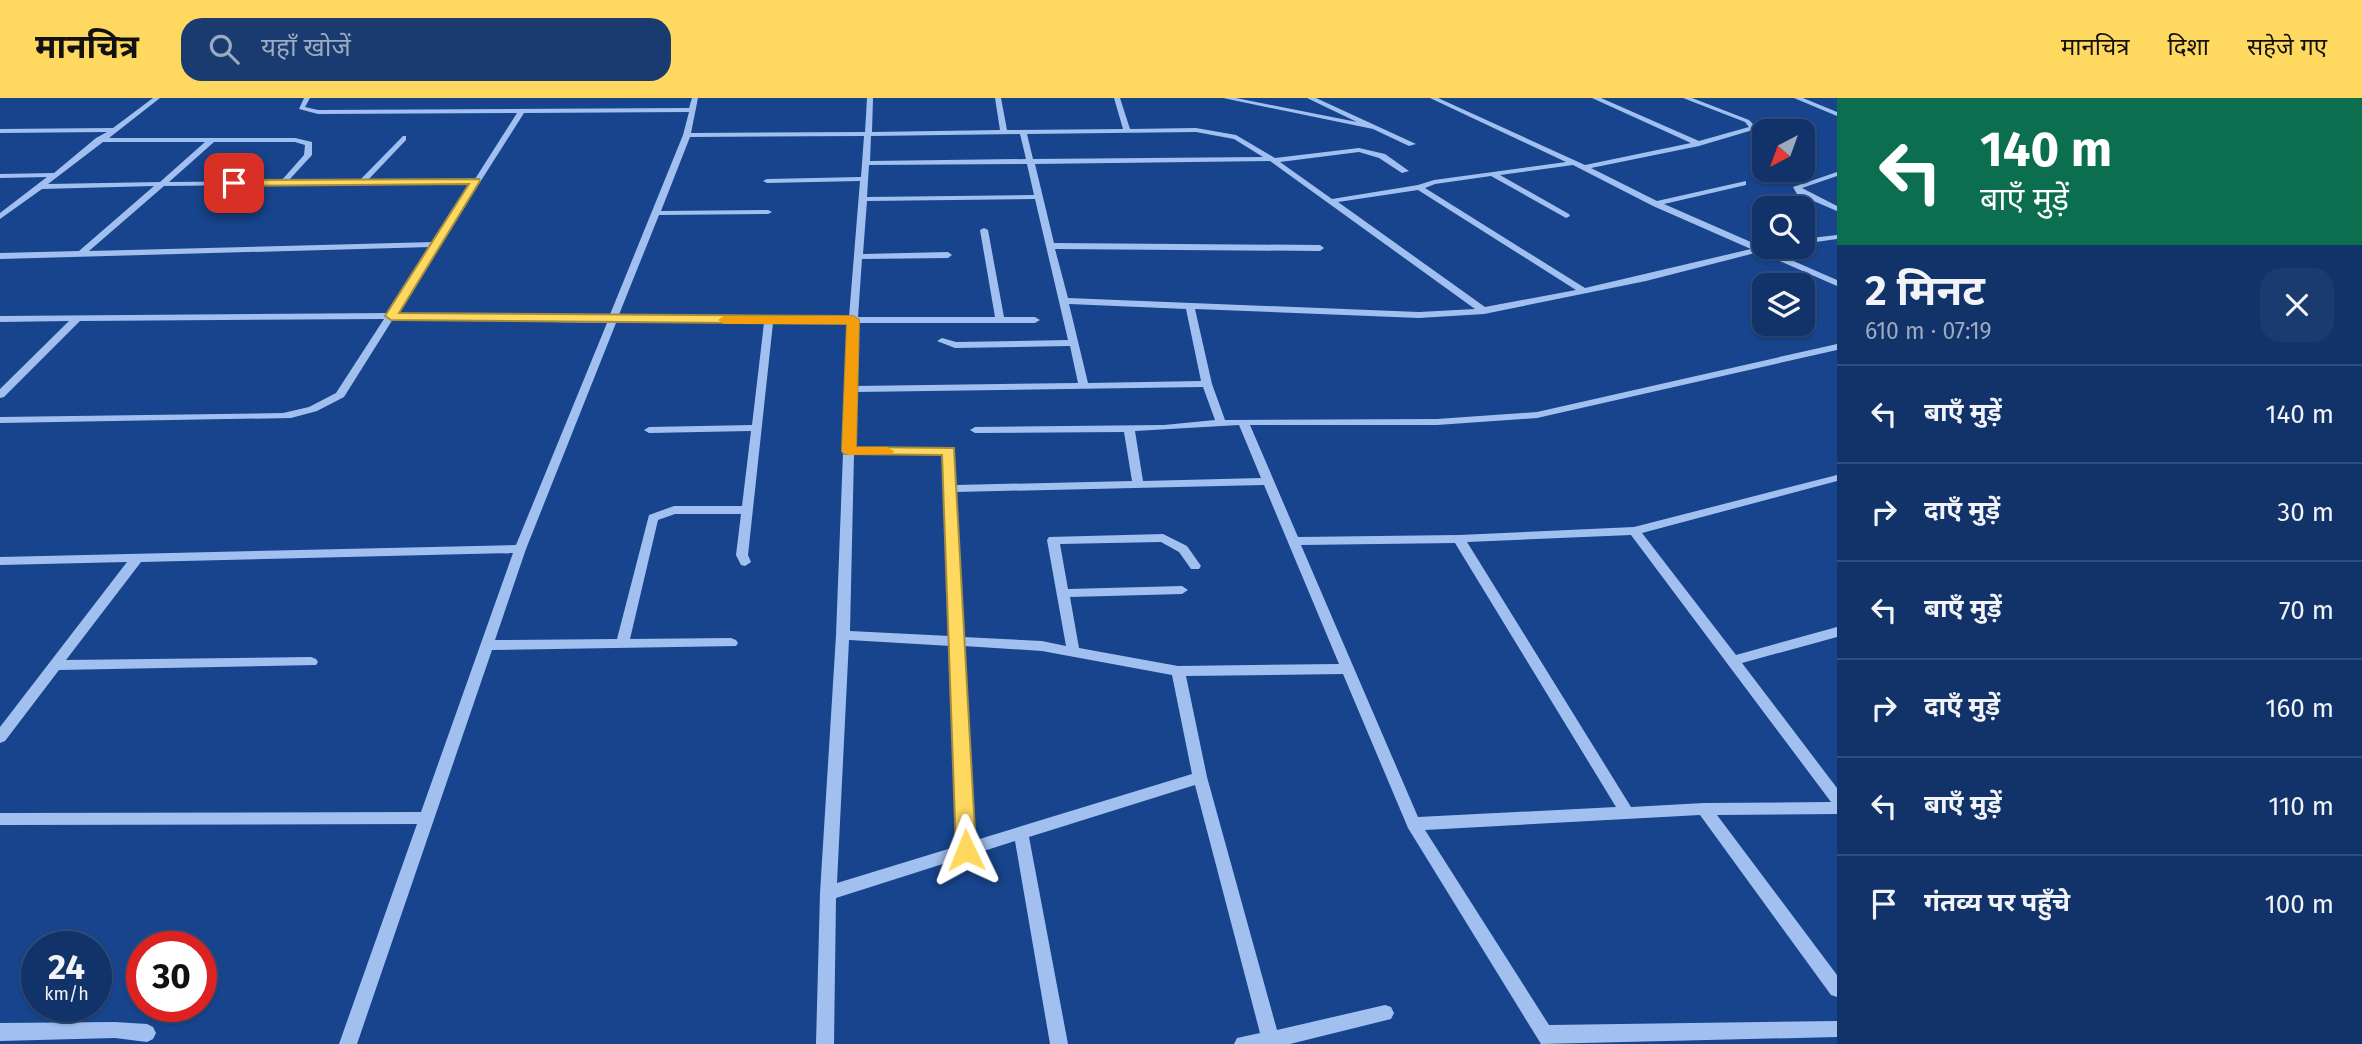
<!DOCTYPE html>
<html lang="hi">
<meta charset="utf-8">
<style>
:root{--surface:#113369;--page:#1a3b6f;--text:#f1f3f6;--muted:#9caac0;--line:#304e7d;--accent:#ffd95f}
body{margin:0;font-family:"Fira Sans","Noto Sans Devanagari",sans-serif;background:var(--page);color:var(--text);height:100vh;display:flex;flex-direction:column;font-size:26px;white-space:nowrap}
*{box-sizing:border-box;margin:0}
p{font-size:23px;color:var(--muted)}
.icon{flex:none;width:38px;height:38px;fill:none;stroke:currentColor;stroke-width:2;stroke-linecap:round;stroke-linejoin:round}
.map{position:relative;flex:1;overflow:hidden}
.panel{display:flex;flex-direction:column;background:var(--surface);width:525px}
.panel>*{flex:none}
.guide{background:#0b6e4f;color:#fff;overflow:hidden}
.needle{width:46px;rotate:221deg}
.controls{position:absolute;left:1752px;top:21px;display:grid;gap:14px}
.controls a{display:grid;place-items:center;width:63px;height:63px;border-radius:14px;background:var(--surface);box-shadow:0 2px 5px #0004,0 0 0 2px var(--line);font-size:35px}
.speed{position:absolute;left:21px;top:833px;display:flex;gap:14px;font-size:35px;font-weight:700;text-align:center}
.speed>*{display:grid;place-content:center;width:91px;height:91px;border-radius:50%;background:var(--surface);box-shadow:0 2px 5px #0004,0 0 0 2px var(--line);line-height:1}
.speed small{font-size:18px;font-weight:400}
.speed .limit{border:10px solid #d22;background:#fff;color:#111}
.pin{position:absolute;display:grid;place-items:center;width:60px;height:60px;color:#fff;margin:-30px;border-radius:14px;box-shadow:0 4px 10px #0006}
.me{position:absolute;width:77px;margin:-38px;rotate:358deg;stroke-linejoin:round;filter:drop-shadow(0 0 5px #0008)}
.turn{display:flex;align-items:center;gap:24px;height:147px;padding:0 28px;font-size:32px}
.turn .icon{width:91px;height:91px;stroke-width:2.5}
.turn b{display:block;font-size:49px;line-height:60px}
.round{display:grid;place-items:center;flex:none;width:74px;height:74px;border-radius:21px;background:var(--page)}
.overview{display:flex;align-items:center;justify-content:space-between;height:119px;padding:0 28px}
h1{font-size:42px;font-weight:700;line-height:52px}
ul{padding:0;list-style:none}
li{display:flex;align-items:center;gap:21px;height:98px;padding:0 28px;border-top:2px solid var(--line)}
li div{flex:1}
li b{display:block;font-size:26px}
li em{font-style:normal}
header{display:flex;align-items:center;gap:42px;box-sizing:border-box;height:98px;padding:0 35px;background:var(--accent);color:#111}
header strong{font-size:33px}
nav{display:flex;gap:38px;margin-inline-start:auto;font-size:24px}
.search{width:490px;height:63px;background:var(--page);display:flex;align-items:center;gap:18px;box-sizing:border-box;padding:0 24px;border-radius:21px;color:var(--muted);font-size:26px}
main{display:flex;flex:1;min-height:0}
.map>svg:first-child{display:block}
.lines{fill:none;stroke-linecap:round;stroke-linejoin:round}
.minor{fill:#a1c0ef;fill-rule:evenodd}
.route{fill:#ffd95f;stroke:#a68d3e;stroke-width:2}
.slow{fill:#f59e0b}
</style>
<header>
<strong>मानचित्र</strong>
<div class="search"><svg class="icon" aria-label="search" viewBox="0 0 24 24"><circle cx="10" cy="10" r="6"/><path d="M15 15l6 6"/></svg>यहाँ खोजें</div>
<nav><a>मानचित्र</a><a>दिशा</a><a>सहेजे गए</a></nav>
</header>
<main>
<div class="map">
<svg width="1837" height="946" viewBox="0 0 1837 946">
<rect width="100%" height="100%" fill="#17448c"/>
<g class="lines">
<g class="minor">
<path d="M153 0H160L109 40H295L312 44V57L289 82H360L403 38H406V42L368 82 475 81 517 15 318 16 299 11 304 0H310L305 9 318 12 689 10 692 0H698L691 35 865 34 867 0H873L872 34 1000 32 995 0H1001L1007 32 1123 31 1114 0H1120L1130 31 1196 30 1236 37 1275 60 1359 50 1385 56 1409 73 1402 75 1379 60 1359 54 1280 64 1332 101 1418 87 1434 82 1566 64 1430 0H1438L1585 67 1691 45 1592 0H1601L1699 43 1749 29 1745 24 1683 0H1692L1749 22 1756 29V31L1699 48 1591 70 1657 103 1746 83V87L1664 106 1760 148 1772 149 1768 152 1837 182V188L1759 154 1646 183 1484 216 1419 220 1195 211 1212 286 1225 322 1437 321 1537 314 1837 246V252L1537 320 1437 327H1250L1298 439 1459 437 1634 429 1837 377V383L1642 435 1736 557 1837 529V539L1742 565 1837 690V716L1717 717 1837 877V899L1831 897 1700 717 1425 732 1549 927 1837 923V939L1541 946 1408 730 1343 576 1186 578 1207 679 1277 932 1385 907 1391 909 1394 915 1391 921 1290 946H1234L1237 940 1260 935 1195 687 1029 739 1068 946H1050L1015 743 836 800 834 946H816L820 795 836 537 848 225H773L748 457 751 464 745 468 741 467 736 457 741 416H675L658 422 630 541 731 540 736 542 738 545 736 548 492 552 357 946H339L417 726 0 727V715L421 714 513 455 141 464 66 562 311 559 316 561 318 564 316 567 59 572 5 643 0 645V629L127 464 0 467V459L516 447 607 225 393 221 344 299 317 313 291 320 0 325V319L283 315 309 309 336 295 384 221 80 223 4 299 0 300V291L69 223 0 224V218L388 215 431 149 0 161V155L79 153 154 88 42 91 0 121V115L47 79 0 80V76L54 75 96 40 107 34 0 35V31L113 30ZM689 14 683 37 609 219 397 215 524 15ZM1196 34 1234 41 1263 59 1033 61 1027 36ZM1020 36 1026 61 870 63 871 38ZM864 38 861 79 767 81 763 83 767 85 860 83 849 219H618L659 117 768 116 772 114 768 112 661 113 690 39ZM103 44H205L160 84 48 86ZM214 44H295L305 47 304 57 281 83 169 84ZM1270 63 1475 211 1419 214 1068 200 1055 151 1320 153 1324 150 1320 147 1054 145 1035 66ZM1027 66 1034 97 867 99 869 67ZM1573 67 1653 108 1751 151 1585 190 1425 90 1435 86 1491 78 1566 120 1570 118 1569 116 1500 77ZM472 85 434 144 89 153 164 88ZM1418 92 1576 192 1485 209 1338 104ZM1035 101 1068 242 956 244 942 240 937 243 955 250 1070 248 1078 285 856 288 858 225H1035L1040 222 1035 219H1004L988 132 984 130 980 132 995 219H858L862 161 948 160 952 157 948 154 863 156 867 103ZM1069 206 1186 211 1201 283 1088 285ZM616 225H764L752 327 649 329 644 332 649 335 751 333 742 408H674L649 417 617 541 495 542 526 451ZM1203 289 1215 322 1164 327 975 329 970 332 975 335 1124 334 1132 383 956 387 953 351 854 350 856 294ZM1239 327 1261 380 1143 383 1135 333ZM854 356H944L950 538 850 533ZM1264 387 1339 566 1178 568 1079 550 1070 499 1182 496 1188 492 1182 488 1068 491 1060 446 1161 444 1179 454 1191 471H1199L1201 468 1187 448 1163 436 1049 439 1047 442 1066 548 1042 543 963 539 956 394ZM1631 437 1831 704 1704 705 1631 709 1467 444ZM1455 445 1616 709 1418 719 1301 447ZM849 542 951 548 958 748 837 785ZM964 548 1042 553 1172 577 1192 676 973 743Z"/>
<path d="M1223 0H1236L1357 24 1307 0H1316L1416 46 1409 48 1373 31Z"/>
<path d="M1794 0H1803L1837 14V18Z"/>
<path d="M1837 74V78L1802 90 1837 108V113L1797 96 1793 89Z"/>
<path d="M1837 137V141L1802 146V141Z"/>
<path d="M115 924 147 926 153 929 156 935 153 941 147 944 115 940 0 943V925Z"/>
</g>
</g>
<path class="route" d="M479 81 480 83 399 215 853 218 859 222 856 349 954 350 976 752 973 758 966 761 959 758 956 752 942 357 844 356 842 353 847 226 391 222 385 218 469 86 234 88 229 85 234 82Z"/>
<path class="slow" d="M853 218 859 222 856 349H887L894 353 892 356 849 357 842 353 847 226H724L718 222 724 218Z"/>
</svg>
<div class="controls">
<a><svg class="needle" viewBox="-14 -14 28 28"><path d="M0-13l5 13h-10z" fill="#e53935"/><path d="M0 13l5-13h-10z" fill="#9caac0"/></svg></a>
<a><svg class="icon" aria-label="search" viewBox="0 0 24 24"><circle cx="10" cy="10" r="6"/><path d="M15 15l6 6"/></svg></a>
<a><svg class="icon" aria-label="layers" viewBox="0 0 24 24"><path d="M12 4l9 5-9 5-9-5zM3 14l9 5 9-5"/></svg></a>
</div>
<div class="speed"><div>24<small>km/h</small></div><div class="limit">30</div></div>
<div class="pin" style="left:234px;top:85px;background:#d93025"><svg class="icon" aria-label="arrive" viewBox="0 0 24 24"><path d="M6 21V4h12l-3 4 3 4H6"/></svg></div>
<svg class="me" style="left:966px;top:752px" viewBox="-20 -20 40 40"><path d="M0-17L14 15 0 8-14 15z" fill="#ffd95f" stroke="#fff" stroke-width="4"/></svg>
</div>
<section class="panel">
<div class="guide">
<div class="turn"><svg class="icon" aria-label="left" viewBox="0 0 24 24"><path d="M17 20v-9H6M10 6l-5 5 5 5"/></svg><div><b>140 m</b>बाएँ मुड़ें</div></div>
</div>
<div class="overview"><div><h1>2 मिनट</h1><p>610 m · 07:19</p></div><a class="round"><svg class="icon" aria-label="close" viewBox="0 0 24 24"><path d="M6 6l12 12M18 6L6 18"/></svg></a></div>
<ul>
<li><svg class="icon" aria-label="left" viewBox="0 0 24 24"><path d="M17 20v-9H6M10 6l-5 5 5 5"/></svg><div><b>बाएँ मुड़ें</b></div><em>140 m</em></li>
<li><svg class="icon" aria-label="right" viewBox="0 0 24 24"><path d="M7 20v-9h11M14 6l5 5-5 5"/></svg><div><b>दाएँ मुड़ें</b></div><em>30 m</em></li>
<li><svg class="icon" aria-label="left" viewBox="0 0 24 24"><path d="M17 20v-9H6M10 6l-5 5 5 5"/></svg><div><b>बाएँ मुड़ें</b></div><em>70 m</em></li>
<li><svg class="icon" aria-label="right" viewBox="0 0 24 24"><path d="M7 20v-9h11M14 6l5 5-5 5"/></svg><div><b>दाएँ मुड़ें</b></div><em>160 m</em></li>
<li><svg class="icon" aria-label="left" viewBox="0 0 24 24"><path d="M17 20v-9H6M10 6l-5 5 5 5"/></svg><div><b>बाएँ मुड़ें</b></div><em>110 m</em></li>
<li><svg class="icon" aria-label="arrive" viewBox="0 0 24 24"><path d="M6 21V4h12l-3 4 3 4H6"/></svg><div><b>गंतव्य पर पहुँचे</b></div><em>100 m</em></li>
</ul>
</section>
</main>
